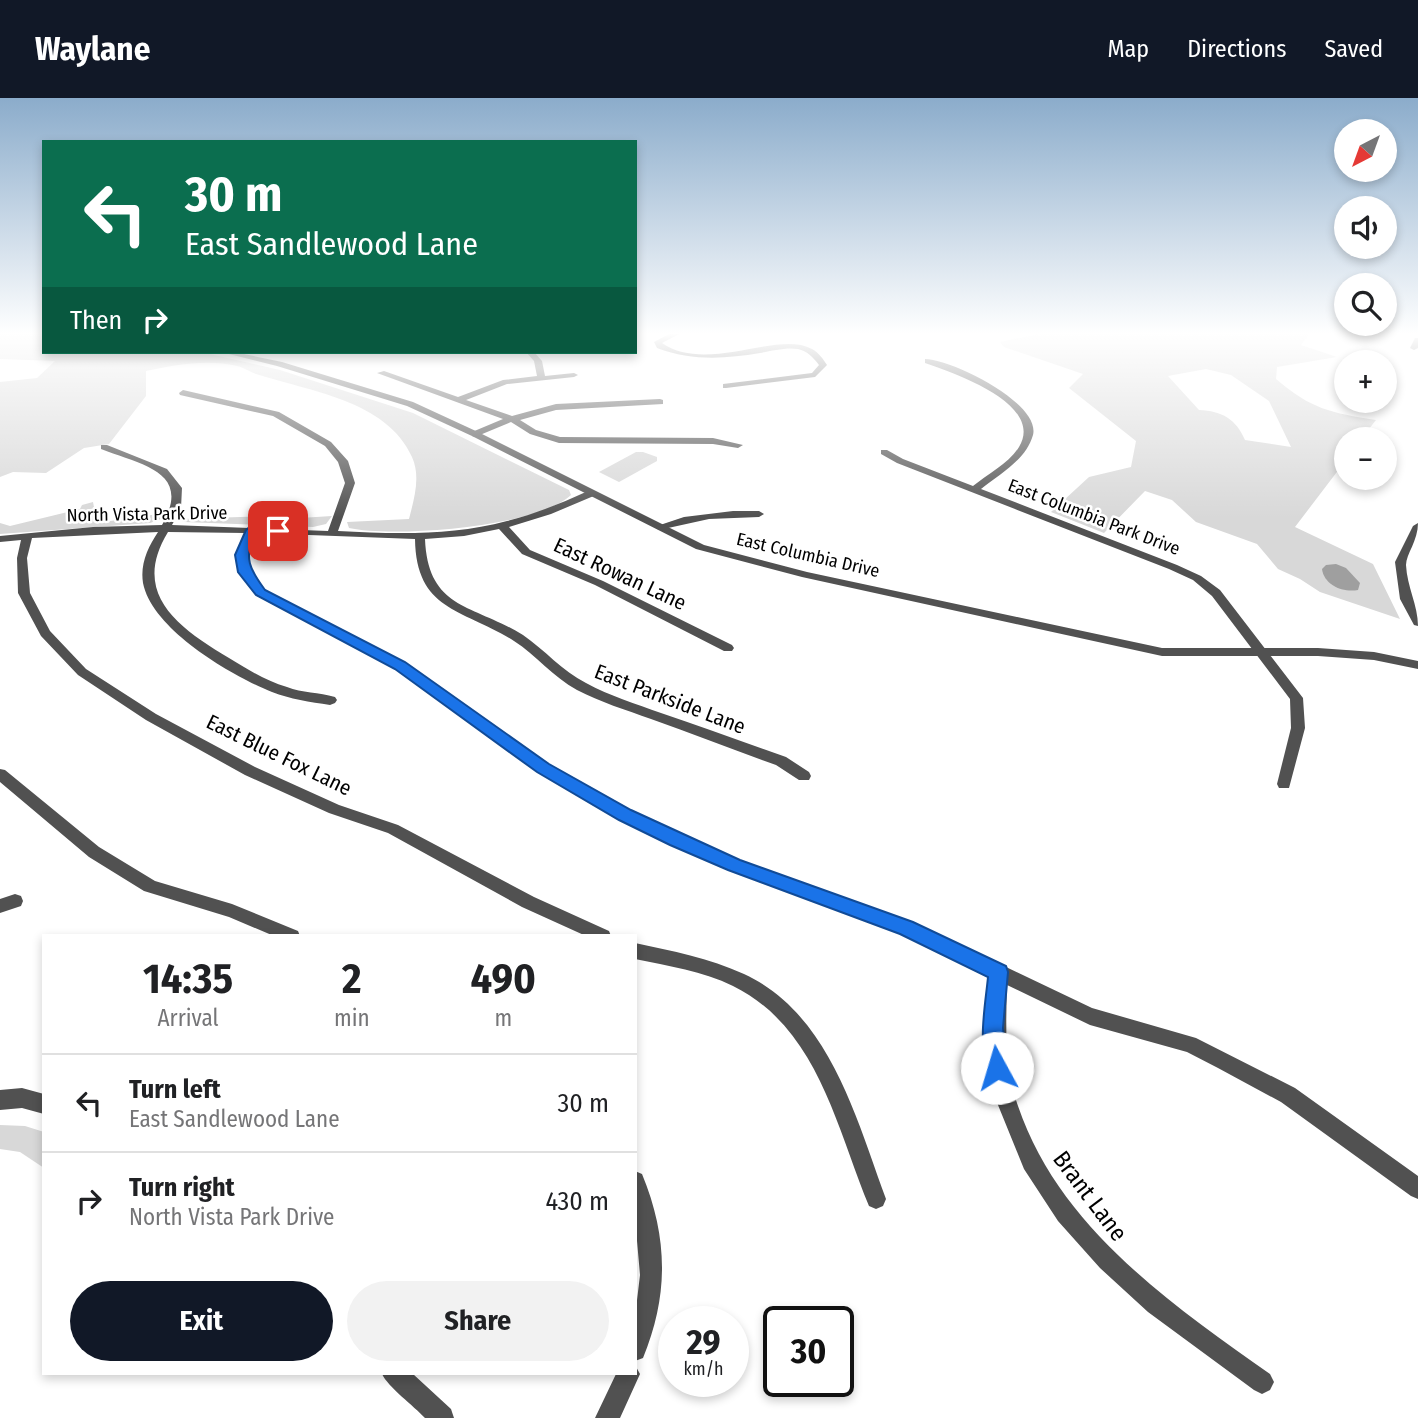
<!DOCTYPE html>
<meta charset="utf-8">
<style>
:root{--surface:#fff;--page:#f2f2f2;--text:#202124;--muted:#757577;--line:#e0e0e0;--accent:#111827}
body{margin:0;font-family:"Fira Sans Condensed",sans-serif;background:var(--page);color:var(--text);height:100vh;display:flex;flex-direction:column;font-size:26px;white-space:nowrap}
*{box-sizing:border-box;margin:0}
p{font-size:23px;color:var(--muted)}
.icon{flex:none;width:38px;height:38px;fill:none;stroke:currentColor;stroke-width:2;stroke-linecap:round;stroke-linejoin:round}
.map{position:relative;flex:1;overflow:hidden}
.side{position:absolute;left:42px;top:836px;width:595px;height:441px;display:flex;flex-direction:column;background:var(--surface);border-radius:0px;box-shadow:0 4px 10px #0003}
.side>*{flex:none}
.banner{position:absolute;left:42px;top:42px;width:595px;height:214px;border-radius:0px;box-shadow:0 4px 10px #0003;background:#0b6e4f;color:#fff;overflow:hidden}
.needle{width:46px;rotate:221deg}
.controls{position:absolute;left:1334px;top:21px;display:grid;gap:14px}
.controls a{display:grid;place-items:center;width:63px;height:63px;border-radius:50%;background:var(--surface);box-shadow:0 4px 10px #0003;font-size:35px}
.speed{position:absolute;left:658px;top:1208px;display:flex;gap:14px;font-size:35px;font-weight:700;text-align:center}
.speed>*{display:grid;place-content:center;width:91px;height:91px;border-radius:50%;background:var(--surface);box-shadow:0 4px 10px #0003;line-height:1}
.speed small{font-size:18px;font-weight:400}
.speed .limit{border:4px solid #111;border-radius:10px;background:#fff;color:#111}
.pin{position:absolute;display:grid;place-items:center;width:60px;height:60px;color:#fff;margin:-30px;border-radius:14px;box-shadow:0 4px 10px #0006}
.me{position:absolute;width:77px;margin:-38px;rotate:354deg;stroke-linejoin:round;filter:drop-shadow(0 0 5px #0008)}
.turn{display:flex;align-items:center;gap:24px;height:147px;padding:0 28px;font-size:32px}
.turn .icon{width:91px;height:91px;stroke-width:2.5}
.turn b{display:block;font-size:49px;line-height:60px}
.then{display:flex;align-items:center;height:66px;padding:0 28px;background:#0003;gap:14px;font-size:26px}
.eta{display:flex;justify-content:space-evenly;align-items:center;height:119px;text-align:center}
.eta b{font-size:42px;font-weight:700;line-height:49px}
.cta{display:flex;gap:14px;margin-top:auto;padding:14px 28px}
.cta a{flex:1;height:80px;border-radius:42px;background:var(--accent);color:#fff;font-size:28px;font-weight:700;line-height:80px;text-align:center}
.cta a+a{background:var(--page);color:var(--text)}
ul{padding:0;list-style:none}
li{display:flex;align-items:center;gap:21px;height:98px;padding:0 28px;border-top:2px solid var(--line)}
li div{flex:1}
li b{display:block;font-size:26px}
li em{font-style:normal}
header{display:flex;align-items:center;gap:42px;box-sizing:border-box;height:98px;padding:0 35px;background:var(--accent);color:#fff}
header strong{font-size:33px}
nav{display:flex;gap:38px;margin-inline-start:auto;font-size:24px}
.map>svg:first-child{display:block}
.green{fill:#d8d8d8;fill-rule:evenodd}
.water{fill:#9f9f9f}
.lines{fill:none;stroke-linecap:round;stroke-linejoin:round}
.minor{fill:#515151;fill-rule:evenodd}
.tertiary{fill:#515151;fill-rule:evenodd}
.route{fill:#1a73e8;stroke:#114b97;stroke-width:2}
.labels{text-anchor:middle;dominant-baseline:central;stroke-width:5;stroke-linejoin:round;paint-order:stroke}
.far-street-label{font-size:18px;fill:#000;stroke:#fff}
.street-label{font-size:21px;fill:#000;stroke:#fff}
.near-street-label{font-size:24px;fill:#000;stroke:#fff}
</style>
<header>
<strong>Waylane</strong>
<nav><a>Map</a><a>Directions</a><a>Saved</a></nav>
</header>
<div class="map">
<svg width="1418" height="1320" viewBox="0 0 1418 1320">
<rect width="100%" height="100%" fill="#fff"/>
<g class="green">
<path d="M0 235H44V254H201L280 272 413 315 569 392 571 397C538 429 394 440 349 430L347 424 409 421C414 401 421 379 412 359 387 302 308 293 256 276 250 274 243 269 237 268 207 261 175 267 146 273V298L109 346 84 350 46 375 13 374 0 379V284L37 280 55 263 0 261Z"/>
<path d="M1044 235H1310L1301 247 1337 259 1277 269 1276 281C1311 311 1331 315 1376 322L1361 341H1346V362L1295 429 1373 466 1400 521 1320 494 1300 481 1278 471 1257 446 1196 424 1172 402 1145 393 1104 435 1051 414 1089 379 1131 369 1136 343 1069 290 1083 276 1004 249 1000 244ZM1206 271 1231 277 1269 303 1291 349 1245 342C1236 321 1222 313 1199 312L1168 278Z"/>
<path d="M636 354H643L657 359V363L619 384 599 374Z"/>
<path d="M93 404 97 425 165 415 161 421 150 425 0 436V425L10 428 80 411 82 407Z"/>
<path d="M269 418 268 422 332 418 326 426 313 429 184 424 178 421Z"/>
<path d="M0 1027 25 1028 44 1034V1070L20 1054 0 1051Z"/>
</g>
<path class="water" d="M1336 466 1346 470 1360 485 1358 492C1343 495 1324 487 1322 471L1326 467Z"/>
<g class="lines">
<g class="minor">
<path d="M671 235H681L662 245C707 276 777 232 812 251 819 255 823 261 827 267L815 279 726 290H723V286L812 275 819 267C813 259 807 253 798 251 786 249 771 253 760 255 724 261 692 263 657 250L654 244Z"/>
<path d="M1415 240H1418V250L1414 252 1410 250Z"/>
<path d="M526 254H534L542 263 545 278 574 275 578 277 574 279 507 286 466 302 512 318 556 306 660 301 663 302V306L556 312 520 322 536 332 560 339 713 340 743 347 738 350 713 346 559 345 530 336 511 324 475 339 472 338V334L503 321 377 275 384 273 458 299 503 282 537 278 534 263Z"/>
<path d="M925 261C951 261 1041 305 1033 337 1026 362 1000 376 981 391L1177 467 1201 478 1220 492 1303 600 1305 630 1289 690H1279L1277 686 1291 630 1290 601 1212 498 1193 482 1169 471 897 365 881 356V352H887L903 361 973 388C988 376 1009 365 1019 349 1045 306 954 275 925 265Z"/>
<path d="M183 292 279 314 331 344 348 363 355 385 338 433C394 436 452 438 507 423 535 416 562 405 588 393H596V397L551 416 509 429 530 452 603 483 732 547 734 550 732 553H724L595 487 522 456 499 431 464 438 425 441C428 512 473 506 523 537 545 552 562 573 586 585 610 598 636 606 661 615 702 629 744 644 786 659L809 674 811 678 809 682H799L776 667C734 652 693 636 651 621 626 612 600 604 577 592 553 579 536 557 514 543 464 511 416 514 415 441L256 435C245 457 248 475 265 492L404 565 548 666 630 713 740 762 912 824 1092 910 1196 940 1295 990 1418 1078V1101L1411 1098 1281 1004 1218 970 1187 954 1090 927 1007 887C1006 927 1004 969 1018 1008 1059 1129 1171 1206 1270 1276L1274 1284 1270 1292 1262 1296 1254 1292 1148 1214 1100 1170 1058 1123 1024 1071 998 1007 987 944 990 878 900 834 728 772 620 721 538 674 396 571 257 498C239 479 233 459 245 435L168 434C130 496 179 530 229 560 247 571 266 583 287 589 302 595 319 594 335 599L337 602 335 605 330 607C310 604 290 601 272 594 230 577 152 531 143 485 140 466 148 449 158 434L32 440 27 460 30 495 50 533 86 571 156 616 255 669 339 707 398 727 534 799 609 833 611 838H586L522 809 388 735 329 715 245 677 146 622 78 577 41 538 18 495 17 460 21 442 0 444V438L93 429 162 427C193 373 141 367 101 351V347H107L167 371 182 390 181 410 172 427 328 433 345 385 338 364 325 348 273 318 180 297 179 295Z"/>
<path d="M733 413H759L764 416 759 419 709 421 659 432 654 429 684 419Z"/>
<path d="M1418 425C1418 443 1406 456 1406 467 1407 489 1418 507 1418 528L1414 527 1400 501 1395 464 1413 428Z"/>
<path d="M0 671 5 672 99 749 155 783 232 806 298 833 300 838H274L229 819 144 793 89 759 0 684Z"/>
<path d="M15 796 21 798 23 803 21 808 0 815V801Z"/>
<path d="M635 845C672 853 709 860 744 876 830 916 856 1020 886 1101L883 1108 876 1111 869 1108C836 1029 818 930 733 888 703 873 668 868 635 861Z"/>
<path d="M22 990 44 996V1016L22 1010 0 1012V992Z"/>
<path d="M635 1073 642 1076C668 1139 669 1197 643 1260L635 1263V1219L640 1177 635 1120Z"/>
<path d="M635 1267 640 1276 620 1320H595L616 1276H635Z"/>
<path d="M382 1276H413L451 1311 454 1320H425C414 1308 388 1289 382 1276Z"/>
</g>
<path class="tertiary" d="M221 254H234L282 264 413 304 478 334 704 447 807 474 1162 550H1318L1374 554 1418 563V571L1374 562 1318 558H1162L802 479 696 451 472 338 407 308 277 268Z"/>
</g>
<linearGradient id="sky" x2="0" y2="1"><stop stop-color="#8baccb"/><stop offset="0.56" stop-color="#fff"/><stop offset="1" stop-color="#fff" stop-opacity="0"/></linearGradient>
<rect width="1418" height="420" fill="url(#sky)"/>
<path class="route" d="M251 428 278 430 284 433 278 437 255 436C243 459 250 472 265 492L405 564 549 666 631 712 740 762 913 824 1006 868 1008 874 1003 930 1008 970 1005 977 997 981 990 977C977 948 985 910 988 879L900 836 728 772 670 747 619 722 537 674 395 571 256 497 238 474 235 457 246 432Z"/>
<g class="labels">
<g class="far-street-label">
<text transform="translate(147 416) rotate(-1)">North Vista Park Drive</text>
<text transform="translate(1094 419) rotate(21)">East Columbia Park Drive</text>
<text transform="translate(808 457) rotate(13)">East Columbia Drive</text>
</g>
<g class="street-label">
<text transform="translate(620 476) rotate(25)">East Rowan Lane</text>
<text transform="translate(670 601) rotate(21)">East Parkside Lane</text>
<text transform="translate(279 657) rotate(26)">East Blue Fox Lane</text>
</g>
<g class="near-street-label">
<text transform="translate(1090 1098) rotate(53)">Brant Lane</text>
</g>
</g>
</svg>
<div class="controls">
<a><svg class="needle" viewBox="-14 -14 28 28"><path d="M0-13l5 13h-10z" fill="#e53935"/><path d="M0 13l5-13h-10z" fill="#757577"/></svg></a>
<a><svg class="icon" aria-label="sound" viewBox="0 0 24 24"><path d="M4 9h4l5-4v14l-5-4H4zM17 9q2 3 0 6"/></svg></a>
<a><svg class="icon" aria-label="search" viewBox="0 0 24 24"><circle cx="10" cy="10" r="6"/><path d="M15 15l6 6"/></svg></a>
<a>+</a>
<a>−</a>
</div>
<div class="speed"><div>29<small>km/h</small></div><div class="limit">30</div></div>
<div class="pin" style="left:278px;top:433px;background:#d93025"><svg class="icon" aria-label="arrive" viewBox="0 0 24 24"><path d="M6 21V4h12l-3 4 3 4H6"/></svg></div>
<svg class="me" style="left:997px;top:970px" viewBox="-20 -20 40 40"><circle r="19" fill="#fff"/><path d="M0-13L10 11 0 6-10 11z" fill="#1a73e8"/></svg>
<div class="banner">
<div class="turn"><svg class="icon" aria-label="left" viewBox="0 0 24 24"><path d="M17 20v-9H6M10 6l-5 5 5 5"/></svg><div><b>30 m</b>East Sandlewood Lane</div></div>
<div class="then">Then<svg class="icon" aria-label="right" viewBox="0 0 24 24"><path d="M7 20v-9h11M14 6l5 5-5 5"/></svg></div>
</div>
<section class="side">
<div class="eta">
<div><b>14:35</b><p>Arrival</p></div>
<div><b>2</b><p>min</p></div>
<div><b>490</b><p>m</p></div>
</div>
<ul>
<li><svg class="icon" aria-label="left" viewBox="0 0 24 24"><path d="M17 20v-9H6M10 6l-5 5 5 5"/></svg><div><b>Turn left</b><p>East Sandlewood Lane</p></div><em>30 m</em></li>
<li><svg class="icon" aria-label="right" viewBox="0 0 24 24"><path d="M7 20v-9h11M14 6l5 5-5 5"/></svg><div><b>Turn right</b><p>North Vista Park Drive</p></div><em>430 m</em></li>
</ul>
<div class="cta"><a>Exit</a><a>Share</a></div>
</section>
</div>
